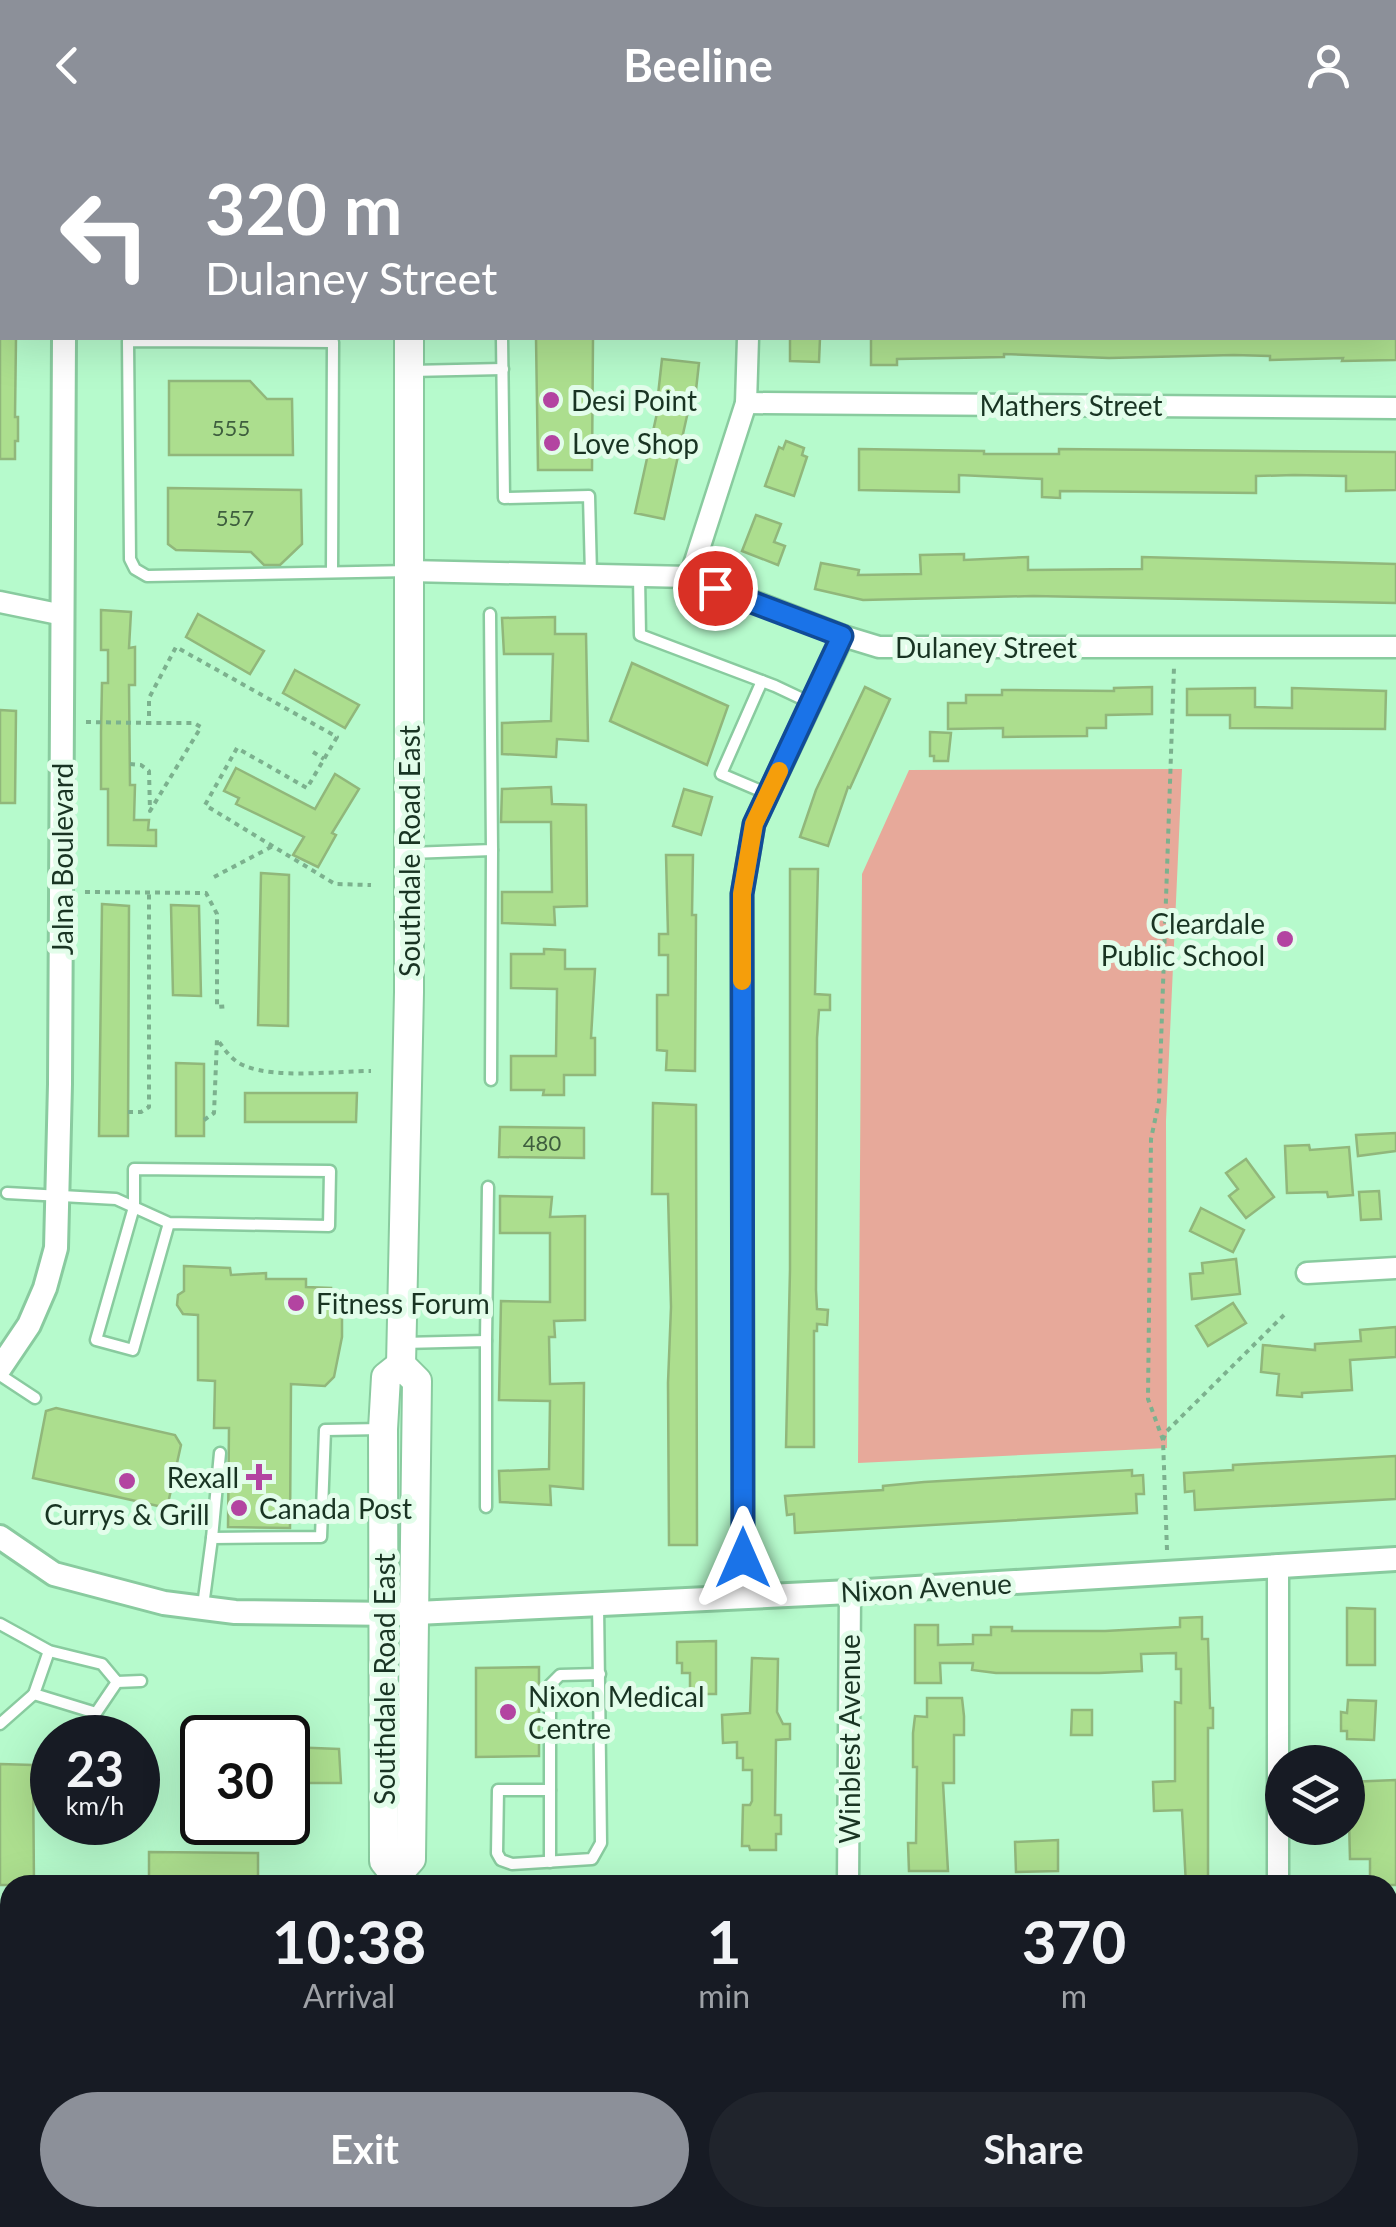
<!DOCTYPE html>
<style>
:root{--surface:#171b24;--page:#20242c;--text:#f1f3f6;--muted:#9ea1a6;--accent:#8c9099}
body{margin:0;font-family:Lato,sans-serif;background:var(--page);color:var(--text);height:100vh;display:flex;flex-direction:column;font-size:38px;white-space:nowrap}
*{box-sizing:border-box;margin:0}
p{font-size:32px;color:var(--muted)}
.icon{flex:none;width:55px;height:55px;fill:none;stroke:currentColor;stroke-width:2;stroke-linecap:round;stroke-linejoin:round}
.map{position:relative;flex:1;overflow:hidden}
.side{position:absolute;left:0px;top:1745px;width:1398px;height:352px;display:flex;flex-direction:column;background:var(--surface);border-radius:30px 30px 0 0;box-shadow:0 10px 40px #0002}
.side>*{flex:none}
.guide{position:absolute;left:0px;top:0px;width:1398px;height:210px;box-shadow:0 10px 40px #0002;background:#8c9099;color:#fff;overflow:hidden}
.buttons{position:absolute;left:1265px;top:1615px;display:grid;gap:20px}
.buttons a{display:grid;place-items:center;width:100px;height:100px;border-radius:50%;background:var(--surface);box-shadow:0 10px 40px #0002;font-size:50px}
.speed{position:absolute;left:30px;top:1585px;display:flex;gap:20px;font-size:50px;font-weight:700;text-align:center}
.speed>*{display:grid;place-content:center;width:130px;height:130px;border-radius:50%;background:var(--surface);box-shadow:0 10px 40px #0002;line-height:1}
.speed small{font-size:25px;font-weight:400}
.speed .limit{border:5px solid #111;border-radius:15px;background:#fff;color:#111}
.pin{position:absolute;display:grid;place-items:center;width:85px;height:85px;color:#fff;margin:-42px;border:5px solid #fff;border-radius:50%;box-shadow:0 2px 10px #0007}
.me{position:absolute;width:110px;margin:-55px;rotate:0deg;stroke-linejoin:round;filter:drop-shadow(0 0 8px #0008)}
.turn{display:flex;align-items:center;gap:35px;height:210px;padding:0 40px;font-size:45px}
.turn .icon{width:130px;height:130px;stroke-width:2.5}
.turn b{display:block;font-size:70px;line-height:85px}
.eta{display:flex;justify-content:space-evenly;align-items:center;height:170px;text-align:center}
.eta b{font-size:60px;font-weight:700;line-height:70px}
.button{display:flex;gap:20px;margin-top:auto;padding:20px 40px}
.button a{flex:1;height:115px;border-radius:60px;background:var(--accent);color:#fff;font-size:40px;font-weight:700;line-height:115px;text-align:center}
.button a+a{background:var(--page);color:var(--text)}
header{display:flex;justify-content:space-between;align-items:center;height:130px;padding:0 40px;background:var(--accent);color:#fff;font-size:45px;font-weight:700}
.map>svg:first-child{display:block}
.green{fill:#e7a99a}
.building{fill:#acde8e;stroke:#91b77b;stroke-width:2.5}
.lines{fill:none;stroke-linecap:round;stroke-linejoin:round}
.service-casing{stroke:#89cb9f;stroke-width:15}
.minor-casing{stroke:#89cb9f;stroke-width:25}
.tertiary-casing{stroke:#89cb9f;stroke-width:28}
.secondary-casing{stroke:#89cb9f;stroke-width:32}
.path{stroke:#7cb18e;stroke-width:4;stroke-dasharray:5 5;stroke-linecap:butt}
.service{stroke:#fff;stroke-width:10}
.minor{stroke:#fff;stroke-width:20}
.tertiary{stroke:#fff;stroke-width:22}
.secondary{stroke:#fff;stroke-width:28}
.route-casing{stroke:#114b97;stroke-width:25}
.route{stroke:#1a73e8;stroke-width:18}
.slow{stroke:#f59e0b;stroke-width:18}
.poi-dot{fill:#b344a1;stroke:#e2fdea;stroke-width:4}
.labels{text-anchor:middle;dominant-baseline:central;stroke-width:10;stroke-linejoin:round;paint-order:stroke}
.number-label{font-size:22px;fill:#3e5e3e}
.poi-label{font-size:28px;fill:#193423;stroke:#e2fdea;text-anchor:start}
.street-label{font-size:28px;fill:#193423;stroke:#e2fdea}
</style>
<header><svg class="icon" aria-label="back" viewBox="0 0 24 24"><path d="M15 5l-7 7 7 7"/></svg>Beeline<svg class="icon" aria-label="person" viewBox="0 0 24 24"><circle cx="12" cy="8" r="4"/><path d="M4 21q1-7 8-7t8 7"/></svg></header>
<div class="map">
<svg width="1396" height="2097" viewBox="0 0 1396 2097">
<rect width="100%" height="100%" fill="#b6facc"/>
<path class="green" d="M1182 639 1166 991 1167 1318 858 1333 862 744 909 640Z"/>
<g class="building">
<path d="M0 208H16L15 287H18V311H15V329H0Z"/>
<path d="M536 208H593L592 340H538Z"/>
<path d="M790 208H820L819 232 790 231Z"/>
<path d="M871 208H1396V230L1342 231 1343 228 1270 230V226L1234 225 1109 228 1004 224V227L897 229V235H871Z"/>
<path d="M662 229 699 233 695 269 691 268 664 389 635 383 661 265H658Z"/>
<path d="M169 251H250L267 269H292L293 325H169Z"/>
<path d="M786 311 804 318 802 325 807 327 794 366 765 356 779 317 783 319Z"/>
<path d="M859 319 984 321V324H1059V319L1396 322V360L1346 361V346L1294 345 1256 346V363L1060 361V368L1042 367V349L959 345V362L859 360Z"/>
<path d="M168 358 301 360 302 414 280 435H264L251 422 176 420 168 414Z"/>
<path d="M756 385 781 394 774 412 785 416 778 435 742 421Z"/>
<path d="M964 424V430L1028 427V440L1142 439V427L1396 434V473L1033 466 863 470 815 459 821 433 859 440 858 445 921 444 920 425Z"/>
<path d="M101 480 131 482 129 518 135 517V555H129L130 655H135L134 690H149L148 700H156V716L108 715V659H101V602L102 553H108V520H101Z"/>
<path d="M198 484 264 521 250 544 186 507Z"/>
<path d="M555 487V504H586L588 611 557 609 556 627 502 624V593L551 591 553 524H504L502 488Z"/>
<path d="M632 533 728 576 707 635 610 591Z"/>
<path d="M295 540 359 575 345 598 283 563Z"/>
<path d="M865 557 890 569 850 658 848 657 828 716 800 707 816 660Z"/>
<path d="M1152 557V584L1106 585V598H1087V606L1003 607V598L948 599V573H966V565H1002V560H1007L1114 561V558Z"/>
<path d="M1255 558V577L1292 578V558L1386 561 1385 599 1230 598V585H1187V559Z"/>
<path d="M0 580 16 581 15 673H0Z"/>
<path d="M930 602 951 603 948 631H934V626H930Z"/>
<path d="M236 638 315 679 335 644 359 659 332 703 336 705 318 737 293 725 304 707 236 674 239 668 224 661Z"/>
<path d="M551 657 552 674 586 675 587 776 554 777 555 795 502 793V762H552L551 692H501L502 659Z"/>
<path d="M684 659 712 667 701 705 673 696Z"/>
<path d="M666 725H693L692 785H696L695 941 666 940 667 921 657 920V865H668V825H659V804H668Z"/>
<path d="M790 739H818L815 864 830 865V880H819L817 908 816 1160 817 1179 828 1180 827 1195 817 1194V1201H814V1317H786L790 1140Z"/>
<path d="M261 743 289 745 288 896 258 895Z"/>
<path d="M102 774 129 776 128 1006H99Z"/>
<path d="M171 775 199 776 201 866 173 865Z"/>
<path d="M544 819 565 820V839H595L591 908H595V945H564V965H543L544 960H511V926H556L557 859 511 858V824H544Z"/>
<path d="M176 933 204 934V1006H176Z"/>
<path d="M245 963H357L356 992H245Z"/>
<path d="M653 973 696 975 697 1415H669L668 1253 671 1177 668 1064H652Z"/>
<path d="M500 997 584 998V1028L499 1027Z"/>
<path d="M1396 1003V1021L1358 1026 1356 1005Z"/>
<path d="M1309 1015 1310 1020 1349 1017 1353 1065 1328 1067 1327 1062 1287 1063 1285 1016Z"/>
<path d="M1246 1029 1274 1067 1246 1088 1229 1066 1238 1059 1226 1043Z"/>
<path d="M1379 1061 1381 1089 1361 1090 1359 1062Z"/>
<path d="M500 1066 552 1067 550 1087 585 1086V1190L554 1191 555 1207H549L550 1254 584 1253 583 1359 550 1356 551 1375 500 1372 499 1341 549 1339 550 1271 499 1270 501 1171 550 1172V1103H500Z"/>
<path d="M1201 1078 1244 1100 1233 1122 1190 1101Z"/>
<path d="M1236 1129 1240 1164 1192 1169 1190 1144 1203 1143 1202 1133Z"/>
<path d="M184 1136 230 1138 231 1145 266 1143V1149H306V1157L331 1158 329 1178 342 1177V1207L334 1247 325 1256 291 1254 290 1398 228 1397 229 1298H214L215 1251 198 1250V1185L183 1184 177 1175 178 1165 184 1161Z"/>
<path d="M1233 1173 1246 1193 1208 1216 1196 1196Z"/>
<path d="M1396 1197V1227L1350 1230 1352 1260 1302 1263V1267L1277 1265 1279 1244 1261 1242 1263 1215 1315 1220V1214L1361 1211 1360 1200Z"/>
<path d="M56 1278 175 1305 181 1315 167 1378 33 1348 46 1281Z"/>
<path d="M1396 1326V1369L1195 1380 1194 1361 1185 1362 1184 1343 1233 1340V1335Z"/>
<path d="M1132 1340V1346L1143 1345 1144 1364H1136L1137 1383 795 1403 794 1384 787 1385 785 1366 883 1360V1356L924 1352Z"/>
<path d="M1347 1478 1375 1479V1535H1347Z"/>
<path d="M1202 1487V1509H1208L1210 1578H1213V1598H1208V1755H1186L1182 1680 1154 1681 1153 1652 1175 1651V1572L1181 1573V1539H1176V1523L1141 1524 1142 1541 1099 1543H996L972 1540 973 1533H940L941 1553H915V1495H938V1515L973 1514V1505H991V1497H1012V1501H1105L1180 1497V1488Z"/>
<path d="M716 1511V1564H690V1543H682V1533H677V1512Z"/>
<path d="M752 1528 778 1529 777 1582 783 1594H790V1609L776 1610 775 1685H781V1704H776V1720H750L749 1716H742L743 1675H750L752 1671V1640H743V1628H737V1612L723 1613 722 1585 750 1583Z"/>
<path d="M539 1537V1626L476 1627V1538Z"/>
<path d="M927 1568H962L964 1586V1605H954V1653H943L948 1741H909L908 1713H916L917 1637H913V1603L915 1586 927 1587Z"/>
<path d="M1348 1570 1376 1571 1374 1610 1347 1609V1601H1341V1582L1347 1583Z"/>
<path d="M1072 1580H1092V1605H1071Z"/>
<path d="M288 1617 339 1619 341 1653H288Z"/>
<path d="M0 1634 33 1635 34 1755H0Z"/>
<path d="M1396 1650V1755H1370V1729H1350L1348 1652Z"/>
<path d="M1058 1710V1741L1016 1742 1015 1712Z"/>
<path d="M149 1722 258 1723V1755H149Z"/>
</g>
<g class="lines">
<defs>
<g id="service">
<path d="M502 208 504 368 589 366 591 444"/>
<path d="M410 241 503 239"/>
<path d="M332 442 333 212 128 211 130 429 135 439 147 446 409 441"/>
<path d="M639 446 640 505 775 556 811 573"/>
<path d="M762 551 721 644 768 664"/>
<path d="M410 723 492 720 490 484"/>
<path d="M491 950 492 720"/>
<path d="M7 1063 116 1069 169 1093 329 1096 330 1041 134 1039V1077L96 1210 133 1220 169 1093"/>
<path d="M486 1211 488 1057"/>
<path d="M403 1213 486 1211V1377"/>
<path d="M0 1245 35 1268"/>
<path d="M212 1408 220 1323"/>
<path d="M203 1476 212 1408 321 1407 325 1300 382 1299"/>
<path d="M0 1494 49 1521 102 1534 117 1552 141 1551"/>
<path d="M49 1521 34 1564 96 1583 117 1552"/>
<path d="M0 1594 34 1564"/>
<path d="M550 1660H498L497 1723 501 1730 512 1734 592 1729 601 1713 598 1475"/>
<path d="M550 1732V1555L560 1545 600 1544"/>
</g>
<g id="minor">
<path d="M752 0V2"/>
<path d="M0 13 2 12"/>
<path d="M1395 34H1396"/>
<path d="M746 273 1396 278"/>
<path d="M409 441 690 447 843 506 879 517H1396"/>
<path d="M690 447 746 273 748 208"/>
<path d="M0 472 63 485"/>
<path d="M1307 1143 1396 1138"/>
<path d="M743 1467 742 764 754 694 843 506"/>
<path d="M848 1755 850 1462"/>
<path d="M1278 1755V1435"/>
<path d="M0 2038H10"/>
<path d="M94 2097V2088"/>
<path d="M846 2097V2088"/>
<path d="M1278 2097V2088"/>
</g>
<g id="tertiary">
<path d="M65 2V0"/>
<path d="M0 1238 29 1195 45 1158 56 1118 60 954 64 208"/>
<path d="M0 1407 54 1444 164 1473 235 1482 396 1484 850 1462 1396 1429"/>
</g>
<g id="secondary">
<path d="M395 0V2"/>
<path d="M427 2V0"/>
<path d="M396 1746 384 1731 383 1299 386 1247 401 1235"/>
<path d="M396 1755V1746L411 1729 417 1251 401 1235 409 862V208"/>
<path d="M400 2088V2097"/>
</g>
</defs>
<use href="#service" class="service-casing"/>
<use href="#minor" class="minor-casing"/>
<use href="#tertiary" class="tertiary-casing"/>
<use href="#secondary" class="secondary-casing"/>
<g class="path">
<path d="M86 592 149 593V568L176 517 337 607 307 658 237 618 205 675 335 754 371 755"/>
<path d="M313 622 324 629"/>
<path d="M130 634 141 635 149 641 150 681 201 597 194 593H149"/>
<path d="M214 747 273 716"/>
<path d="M85 762 206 763 217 784V877L229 876"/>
<path d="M128 982H141L149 977V763"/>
<path d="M204 990 214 983 217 909C225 920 232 931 245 936 277 949 335 941 371 941"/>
<path d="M1163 1310 1148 1269 1151 1009 1159 971 1174 537"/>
<path d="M1167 1420 1163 1310 1166 1302 1284 1185"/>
</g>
<use href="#service" class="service"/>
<use href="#minor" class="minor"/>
<use href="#tertiary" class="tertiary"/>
<use href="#secondary" class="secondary"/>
</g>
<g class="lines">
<defs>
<path id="route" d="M715 458 842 506 754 694 742 764 743 1428"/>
</defs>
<use href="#route" class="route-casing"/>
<use href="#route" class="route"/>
<path class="slow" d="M742 851V764L754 694 779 641"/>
</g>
<g class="poi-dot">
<circle cx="551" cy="270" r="10"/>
<circle cx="552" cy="313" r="10"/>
<circle cx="1285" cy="809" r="10"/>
<circle cx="296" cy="1173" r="10"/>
<path d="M254 1332h10v10h10v10h-10v10h-10v-10h-10v-10h10z"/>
<circle cx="127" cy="1351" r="10"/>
<circle cx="239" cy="1378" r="10"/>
<circle cx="508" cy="1582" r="10"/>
</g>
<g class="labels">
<g class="number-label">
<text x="231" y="297">555</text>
<text x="235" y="387">557</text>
<text x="542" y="1012">480</text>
</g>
<g class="poi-label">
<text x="571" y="270">Desi Point</text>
<text x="572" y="313">Love Shop</text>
<text x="1265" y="793" text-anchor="end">Cleardale<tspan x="1265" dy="32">Public School</tspan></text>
<text x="316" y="1173">Fitness Forum</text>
<text x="239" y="1347" text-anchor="end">Rexall</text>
<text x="259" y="1378">Canada Post</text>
<text x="127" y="1384" text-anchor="middle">Currys &amp; Grill</text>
<text x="528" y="1566">Nixon Medical<tspan x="528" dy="32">Centre</tspan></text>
</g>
<g class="street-label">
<text x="1071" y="275">Mathers Street</text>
<text x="986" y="517">Dulaney Street</text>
<text transform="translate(409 721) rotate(-90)">Southdale Road East</text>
<text transform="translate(62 729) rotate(-90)">Jalna Boulevard</text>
<text transform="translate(926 1457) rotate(-3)">Nixon Avenue</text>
<text transform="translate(384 1549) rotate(-90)">Southdale Road East</text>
<text transform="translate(849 1609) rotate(-90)">Winblest Avenue</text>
</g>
</g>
</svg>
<div class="buttons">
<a><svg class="icon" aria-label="layers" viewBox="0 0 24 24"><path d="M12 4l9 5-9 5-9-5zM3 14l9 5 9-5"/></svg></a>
</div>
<div class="speed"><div>23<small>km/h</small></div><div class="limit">30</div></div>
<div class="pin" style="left:715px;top:458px;background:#d93025"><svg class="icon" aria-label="arrive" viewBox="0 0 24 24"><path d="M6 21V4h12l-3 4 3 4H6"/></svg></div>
<svg class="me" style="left:743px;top:1428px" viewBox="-20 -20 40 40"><path d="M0-17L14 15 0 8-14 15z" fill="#1a73e8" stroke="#fff" stroke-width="4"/></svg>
<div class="guide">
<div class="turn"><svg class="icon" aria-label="left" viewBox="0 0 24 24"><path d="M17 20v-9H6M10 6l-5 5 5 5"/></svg><div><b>320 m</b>Dulaney Street</div></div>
</div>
<section class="side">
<div class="eta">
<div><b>10:38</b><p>Arrival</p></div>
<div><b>1</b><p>min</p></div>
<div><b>370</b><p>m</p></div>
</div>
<div class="button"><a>Exit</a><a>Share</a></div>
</section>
</div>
